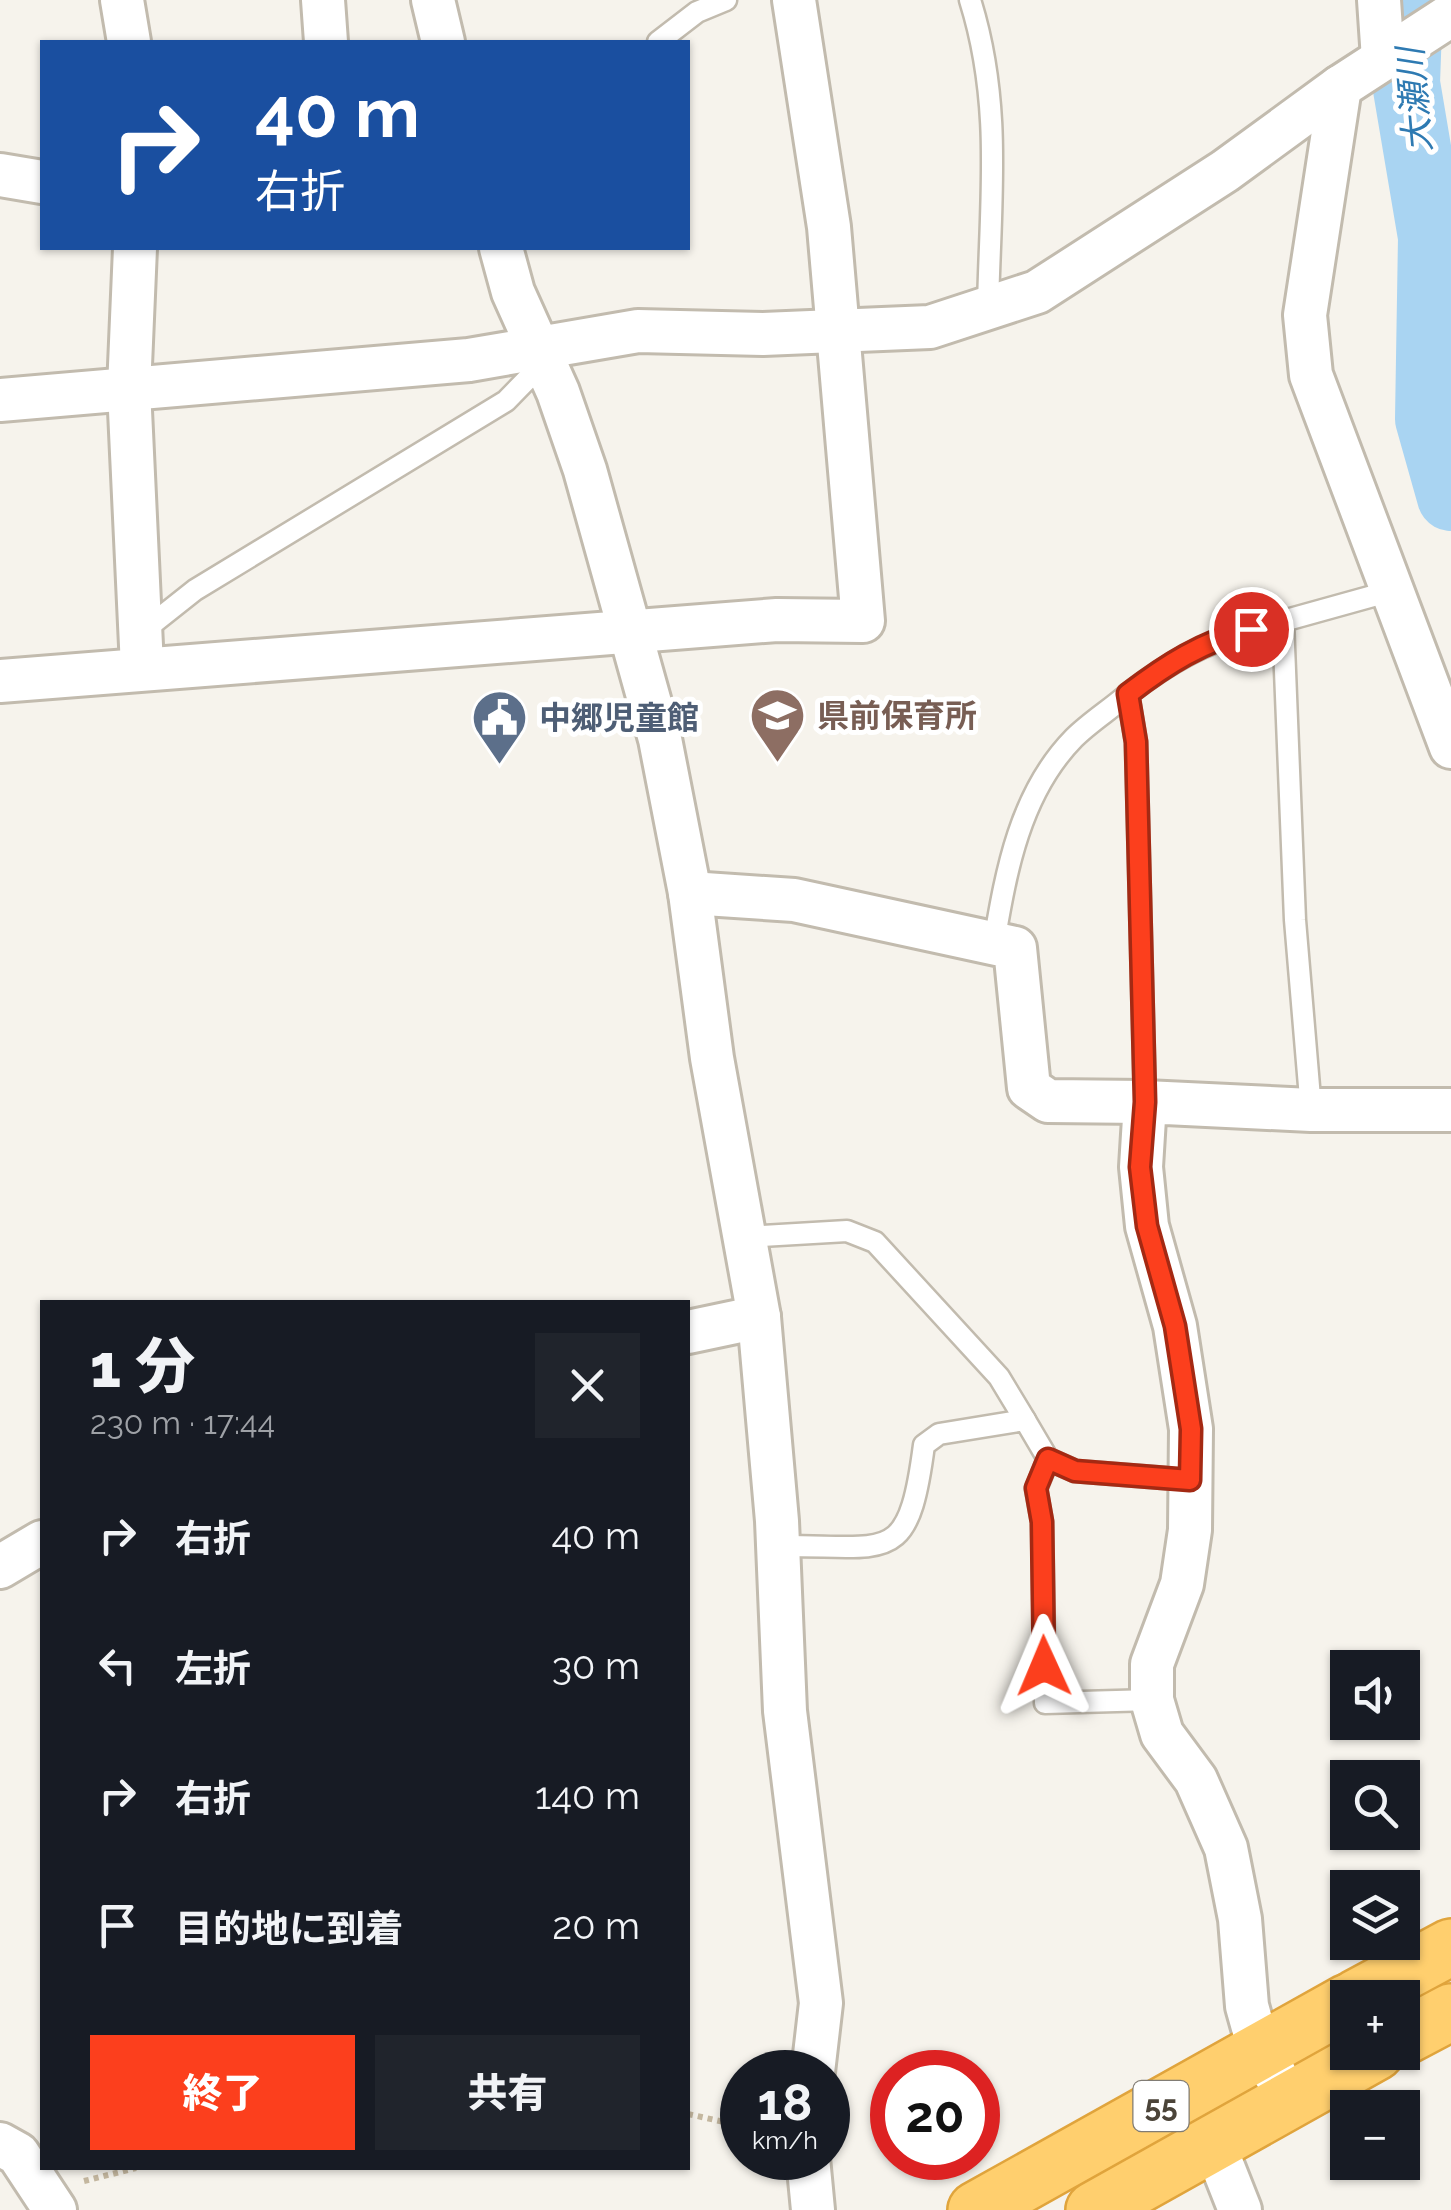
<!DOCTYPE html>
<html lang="ja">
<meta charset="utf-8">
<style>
:root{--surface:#171b24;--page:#20242c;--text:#f1f3f6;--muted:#9ea1a6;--accent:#fc3f1d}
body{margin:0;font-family:Raleway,"Noto Sans JP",sans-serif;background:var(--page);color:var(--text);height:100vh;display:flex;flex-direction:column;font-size:38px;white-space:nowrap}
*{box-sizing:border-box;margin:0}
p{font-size:32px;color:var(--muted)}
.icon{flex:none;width:55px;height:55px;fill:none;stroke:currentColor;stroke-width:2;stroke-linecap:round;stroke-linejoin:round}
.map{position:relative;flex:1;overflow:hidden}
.sheet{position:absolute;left:40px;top:1300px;width:650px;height:870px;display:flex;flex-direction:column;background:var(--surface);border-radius:0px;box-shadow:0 2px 8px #0004}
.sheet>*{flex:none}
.hud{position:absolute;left:40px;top:40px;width:650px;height:210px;border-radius:0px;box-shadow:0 2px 8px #0004;background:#1a4fa0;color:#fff;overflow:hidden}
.fabs{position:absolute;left:1330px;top:1650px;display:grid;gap:20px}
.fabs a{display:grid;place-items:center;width:90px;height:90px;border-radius:0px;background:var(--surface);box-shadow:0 2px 8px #0004;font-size:50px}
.speed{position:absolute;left:720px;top:2050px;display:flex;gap:20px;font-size:50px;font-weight:700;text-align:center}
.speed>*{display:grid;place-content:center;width:130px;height:130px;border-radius:50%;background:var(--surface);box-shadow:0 2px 8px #0004;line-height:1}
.speed small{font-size:25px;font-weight:400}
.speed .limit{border:15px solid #d22;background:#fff;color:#111}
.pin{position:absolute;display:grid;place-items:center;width:85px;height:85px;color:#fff;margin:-42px;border:5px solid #fff;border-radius:50%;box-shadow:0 2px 10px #0007}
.me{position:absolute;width:110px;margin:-55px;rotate:359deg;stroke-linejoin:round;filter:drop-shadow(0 0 8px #0008)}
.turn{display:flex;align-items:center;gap:35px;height:210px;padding:0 50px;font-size:45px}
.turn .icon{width:130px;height:130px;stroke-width:2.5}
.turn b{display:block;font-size:70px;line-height:85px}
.round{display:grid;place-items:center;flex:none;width:105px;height:105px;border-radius:0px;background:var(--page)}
.summary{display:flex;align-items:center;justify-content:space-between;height:170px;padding:0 50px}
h1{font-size:60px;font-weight:800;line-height:75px}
.cta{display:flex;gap:20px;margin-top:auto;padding:20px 50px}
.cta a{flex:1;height:115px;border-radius:0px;background:var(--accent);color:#fff;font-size:40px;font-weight:800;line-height:115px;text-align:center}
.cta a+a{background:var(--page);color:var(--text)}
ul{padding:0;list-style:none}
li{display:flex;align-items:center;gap:30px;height:130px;padding:0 50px}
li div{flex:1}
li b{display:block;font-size:38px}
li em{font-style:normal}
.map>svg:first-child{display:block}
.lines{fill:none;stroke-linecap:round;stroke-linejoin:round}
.river{stroke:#a9d4f2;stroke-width:68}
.lane-casing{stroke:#c2bbae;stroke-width:25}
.street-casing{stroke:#c2bbae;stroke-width:48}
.highway-casing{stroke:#e0a43c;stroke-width:60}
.path{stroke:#c4b79f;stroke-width:6;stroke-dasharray:5 5;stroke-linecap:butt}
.lane{stroke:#fff;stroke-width:20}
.street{stroke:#fff;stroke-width:42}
.highway{stroke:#ffcf6e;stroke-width:55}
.route-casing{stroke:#a42913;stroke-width:25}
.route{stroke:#fc3f1d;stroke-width:18}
.labels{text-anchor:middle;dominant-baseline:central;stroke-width:10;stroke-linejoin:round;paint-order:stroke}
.shield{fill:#fff;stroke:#817c74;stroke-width:2.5}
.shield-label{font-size:30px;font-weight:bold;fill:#4b4439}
.education-label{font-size:32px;font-weight:bold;fill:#785e54;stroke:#fff;text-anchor:start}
.service-label{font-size:32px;font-weight:bold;fill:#4e5e75;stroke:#fff;text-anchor:start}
.water-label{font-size:35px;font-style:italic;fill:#2e7ab2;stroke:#fff}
</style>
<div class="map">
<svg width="1451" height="2210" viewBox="0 0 1451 2210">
<rect width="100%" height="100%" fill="#f6f3ec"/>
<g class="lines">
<path class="river" d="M1409 0 1406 83 1432 237 1429 419 1451 497"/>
<defs>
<g id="lane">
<path d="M970 0C1003 105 990 201 988 309"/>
<path d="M658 42 697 12 726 0"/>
<path d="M142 632 195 590 506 401 545 361"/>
<path d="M994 943C1006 871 1020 793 1074 738 1090 722 1111 709 1128 694"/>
<path d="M1145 1102 1136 742 1128 694C1181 653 1218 637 1283 621"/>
<path d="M1311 1110 1295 920 1283 621 1391 591"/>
<path d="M744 1237 847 1231 875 1242 999 1377 1025 1420"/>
<path d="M1048 1459 1036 1489 1042 1522 1045 1703 1152 1700"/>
<path d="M779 1546C889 1545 908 1568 924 1445L939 1434 1025 1420 1048 1459 1075 1471 1190 1480"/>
</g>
<g id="street">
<path d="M122 0 129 42"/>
<path d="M323 0 326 42"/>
<path d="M433 0 443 42"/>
<path d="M1379 0 1383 59"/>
<path d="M1340 87 1305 315 1311 375 1451 747"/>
<path d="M0 175 42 182"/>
<path d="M135 248 129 389 142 667"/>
<path d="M501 248 513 292 558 392 585 470 660 739 690 893 712 1058 759 1317 777 1521 785 1711 821 2003 813 2072"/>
<path d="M0 400 469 360 638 331 763 334 930 327 1037 292 1225 171 1340 87 1451 15"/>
<path d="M0 681 777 620 863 621 829 227 794 0"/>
<path d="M690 893 794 900 1015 948 1029 1088 1048 1101 1145 1102"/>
<path d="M688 1332 759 1317"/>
<path d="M0 1567 42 1542"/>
<path d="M1276 2076 1259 2049 1247 2006 1240 1919 1226 1848 1196 1780 1162 1734 1152 1700V1664L1182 1584 1190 1530 1191 1429 1175 1326 1147 1226 1141 1167 1145 1102 1311 1110H1451"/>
<path d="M0 2144 18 2154 55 2210"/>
<path d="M1214 2144 1240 2210"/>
<path d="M808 2158 813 2210"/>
</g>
<g id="highway">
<path d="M1356 1998 1451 1947"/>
<path d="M1402 2038 1451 2012"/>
<path d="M976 2210 1348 2002"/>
<path d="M1094 2210 1376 2052"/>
</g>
</defs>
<use href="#lane" class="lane-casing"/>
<use href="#street" class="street-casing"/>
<use href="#highway" class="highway-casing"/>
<g class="path">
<path d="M688 2114 742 2126"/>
<path d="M84 2181 136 2168"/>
</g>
<use href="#lane" class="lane"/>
<use href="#street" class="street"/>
<use href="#highway" class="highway"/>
</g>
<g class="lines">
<defs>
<path id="route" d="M1044 1666 1042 1522 1036 1488 1048 1459 1075 1471 1190 1480 1191 1429 1175 1326 1147 1226 1140 1167 1145 1102 1136 742 1128 694C1167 664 1202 642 1251 629"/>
</defs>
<use href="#route" class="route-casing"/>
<use href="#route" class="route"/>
</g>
<defs>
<symbol id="school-pin" viewBox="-11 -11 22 30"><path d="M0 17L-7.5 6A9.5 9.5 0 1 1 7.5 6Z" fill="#8d6e63" stroke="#fff"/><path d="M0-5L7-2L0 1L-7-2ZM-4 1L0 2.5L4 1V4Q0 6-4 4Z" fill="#fff"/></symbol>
<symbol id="civic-pin" viewBox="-11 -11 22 30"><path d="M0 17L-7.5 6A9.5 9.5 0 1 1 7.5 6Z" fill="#5c6f8a" stroke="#fff"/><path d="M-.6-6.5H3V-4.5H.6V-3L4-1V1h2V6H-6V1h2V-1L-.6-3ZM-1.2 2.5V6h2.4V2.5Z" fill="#fff"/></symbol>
</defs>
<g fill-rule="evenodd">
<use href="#school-pin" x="746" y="684" width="63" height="86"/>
<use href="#civic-pin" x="468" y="686" width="63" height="86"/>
</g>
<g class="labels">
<rect class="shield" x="1133.5" y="2081" width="55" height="50" rx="8"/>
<g class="shield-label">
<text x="1161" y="2106">55</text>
</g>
<g class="education-label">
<text x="817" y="715">県前保育所</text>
</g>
<g class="service-label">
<text x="539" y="717">中郷児童館</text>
</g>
<g class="water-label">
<text transform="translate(1414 100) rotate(-95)">大瀬川</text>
</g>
</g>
</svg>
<div class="fabs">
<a><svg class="icon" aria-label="sound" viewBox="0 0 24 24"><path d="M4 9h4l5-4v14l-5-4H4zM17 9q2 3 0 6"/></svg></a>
<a><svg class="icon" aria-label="search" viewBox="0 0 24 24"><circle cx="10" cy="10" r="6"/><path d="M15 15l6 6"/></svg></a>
<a><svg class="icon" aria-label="layers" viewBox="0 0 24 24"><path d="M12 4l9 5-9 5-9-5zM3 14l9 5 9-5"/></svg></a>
<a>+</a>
<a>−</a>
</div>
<div class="speed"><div>18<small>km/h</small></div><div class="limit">20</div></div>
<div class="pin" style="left:1251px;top:629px;background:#d93025"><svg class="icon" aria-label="arrive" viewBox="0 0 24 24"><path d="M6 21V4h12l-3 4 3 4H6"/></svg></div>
<svg class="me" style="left:1044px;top:1666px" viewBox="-20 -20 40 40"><path d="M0-17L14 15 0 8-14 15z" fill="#fc3f1d" stroke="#fff" stroke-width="4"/></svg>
<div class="hud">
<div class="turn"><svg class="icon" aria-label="right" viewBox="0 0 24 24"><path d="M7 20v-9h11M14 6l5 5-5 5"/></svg><div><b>40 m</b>右折</div></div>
</div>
<section class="sheet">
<div class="summary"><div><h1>1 分</h1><p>230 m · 17:44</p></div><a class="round"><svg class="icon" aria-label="close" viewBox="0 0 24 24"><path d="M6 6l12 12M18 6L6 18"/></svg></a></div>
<ul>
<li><svg class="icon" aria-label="right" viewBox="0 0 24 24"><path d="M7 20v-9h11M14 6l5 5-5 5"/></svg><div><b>右折</b></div><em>40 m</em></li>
<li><svg class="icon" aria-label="left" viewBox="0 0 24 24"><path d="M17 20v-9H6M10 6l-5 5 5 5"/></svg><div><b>左折</b></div><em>30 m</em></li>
<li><svg class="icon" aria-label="right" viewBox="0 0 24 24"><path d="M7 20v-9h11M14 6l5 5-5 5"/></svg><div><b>右折</b></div><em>140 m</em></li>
<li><svg class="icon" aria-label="arrive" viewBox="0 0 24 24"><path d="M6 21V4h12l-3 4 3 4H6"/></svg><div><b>目的地に到着</b></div><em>20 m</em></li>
</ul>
<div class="cta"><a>終了</a><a>共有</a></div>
</section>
</div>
